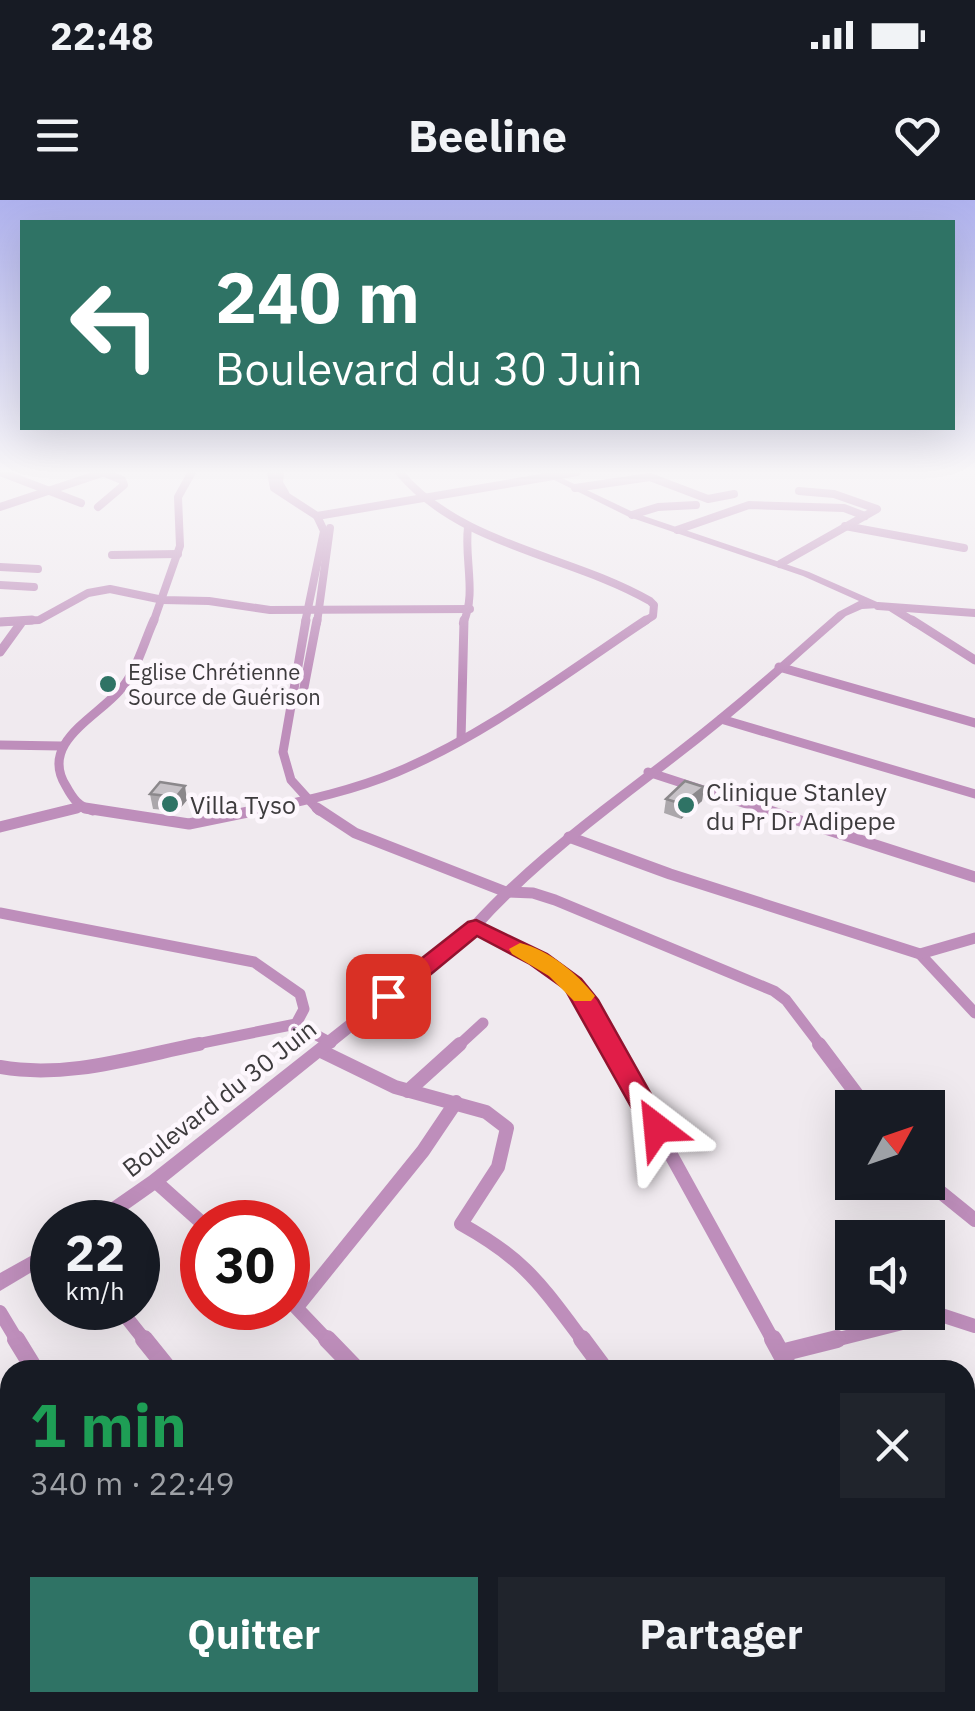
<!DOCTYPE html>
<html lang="fr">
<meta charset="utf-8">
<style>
:root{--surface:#171b24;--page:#20242c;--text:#f1f3f6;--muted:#9ea1a6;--accent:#2f7365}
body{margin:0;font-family:"IBM Plex Sans",sans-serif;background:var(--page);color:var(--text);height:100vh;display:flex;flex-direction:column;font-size:38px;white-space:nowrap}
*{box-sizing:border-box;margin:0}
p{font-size:32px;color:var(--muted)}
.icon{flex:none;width:55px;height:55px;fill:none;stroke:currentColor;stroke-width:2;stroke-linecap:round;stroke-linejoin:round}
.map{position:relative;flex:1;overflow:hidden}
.panel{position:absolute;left:0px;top:1160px;width:975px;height:352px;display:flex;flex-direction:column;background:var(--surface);border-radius:30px 30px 0 0;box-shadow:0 10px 40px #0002}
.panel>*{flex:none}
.guide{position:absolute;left:20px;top:20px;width:935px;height:210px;border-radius:0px;box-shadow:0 10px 40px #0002;background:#2f7365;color:#fff;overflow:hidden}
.needle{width:65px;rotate:50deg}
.buttons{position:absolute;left:835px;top:890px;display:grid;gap:20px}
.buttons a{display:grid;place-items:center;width:110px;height:110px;border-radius:0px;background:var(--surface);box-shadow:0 10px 40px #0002;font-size:50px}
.speed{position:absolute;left:30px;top:1000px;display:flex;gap:20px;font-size:50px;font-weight:700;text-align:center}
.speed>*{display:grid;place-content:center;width:130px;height:130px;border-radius:50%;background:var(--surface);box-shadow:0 10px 40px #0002;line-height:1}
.speed small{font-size:25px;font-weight:400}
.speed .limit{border:15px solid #d22;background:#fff;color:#111}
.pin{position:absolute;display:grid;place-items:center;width:85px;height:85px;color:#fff;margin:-42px;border-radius:20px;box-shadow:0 5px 15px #0006}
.me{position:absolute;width:110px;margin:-55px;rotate:331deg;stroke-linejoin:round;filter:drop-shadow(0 0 8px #0008)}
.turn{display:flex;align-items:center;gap:35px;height:210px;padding:0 30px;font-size:45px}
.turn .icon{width:130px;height:130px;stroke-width:2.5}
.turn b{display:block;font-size:70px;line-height:85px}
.round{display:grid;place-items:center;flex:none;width:105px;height:105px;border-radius:0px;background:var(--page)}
.overview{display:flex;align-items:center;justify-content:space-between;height:170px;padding:0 30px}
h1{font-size:60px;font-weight:800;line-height:75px;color:#1e9e55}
.cta{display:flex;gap:20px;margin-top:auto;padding:20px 30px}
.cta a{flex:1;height:115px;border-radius:0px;background:var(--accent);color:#fff;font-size:40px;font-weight:800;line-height:115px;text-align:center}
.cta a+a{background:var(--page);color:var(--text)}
.status{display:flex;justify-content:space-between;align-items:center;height:70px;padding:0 50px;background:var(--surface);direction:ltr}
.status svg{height:28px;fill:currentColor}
header{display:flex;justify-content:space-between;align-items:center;height:130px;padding:0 30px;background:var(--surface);font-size:45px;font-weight:800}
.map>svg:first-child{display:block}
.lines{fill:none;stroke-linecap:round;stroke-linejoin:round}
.minor-far4{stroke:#be8ebb;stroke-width:8}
.minor-far3{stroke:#be8ebb;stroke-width:9}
.minor-far2{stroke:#be8ebb;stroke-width:11}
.minor-far1{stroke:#be8ebb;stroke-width:14}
.minor{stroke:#be8ebb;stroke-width:18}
.tertiary{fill:#be8ebb;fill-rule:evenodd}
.wall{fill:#aba7ab}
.shaded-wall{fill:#8b888b}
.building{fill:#c7c2c7;stroke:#8b888b;stroke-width:2.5}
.route{fill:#e11d48;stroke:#92132f;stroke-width:2.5}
.slow{fill:#f59e0b}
.poi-dot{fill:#2f7365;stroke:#fdf7fd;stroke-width:4}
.labels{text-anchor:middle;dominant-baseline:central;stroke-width:9;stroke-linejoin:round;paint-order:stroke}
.far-poi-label{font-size:22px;fill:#3d3b3d;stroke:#fdf7fd;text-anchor:start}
.poi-label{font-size:25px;fill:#3d3b3d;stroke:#fdf7fd;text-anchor:start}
.street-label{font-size:25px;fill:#3d3b3d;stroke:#fdf7fd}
</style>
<div class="status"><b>22:48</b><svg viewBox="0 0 49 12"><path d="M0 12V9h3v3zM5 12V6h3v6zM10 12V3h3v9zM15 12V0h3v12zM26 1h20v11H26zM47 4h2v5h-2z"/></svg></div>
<header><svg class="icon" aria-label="menu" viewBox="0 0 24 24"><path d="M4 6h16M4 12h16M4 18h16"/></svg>Beeline<svg class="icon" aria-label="heart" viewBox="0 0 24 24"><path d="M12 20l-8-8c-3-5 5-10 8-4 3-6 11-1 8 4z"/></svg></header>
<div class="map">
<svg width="975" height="1511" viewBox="0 0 975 1511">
<rect width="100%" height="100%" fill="#f0eaef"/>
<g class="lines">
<g class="minor-far4">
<path d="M0 272 81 303"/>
<path d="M271 272 274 288 317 316 324 331 305 423"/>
<path d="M280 272 279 283 285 293"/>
<path d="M399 272C462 347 568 354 650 401L654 405 653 416 642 423"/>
<path d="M575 288 650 277 708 299 734 294"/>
<path d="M0 307 105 272"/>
<path d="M98 307 124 285 122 280 105 273"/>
<path d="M632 315 658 307 696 305"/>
<path d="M317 316 577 272"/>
<path d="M845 326 964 348"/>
<path d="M677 330 749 305 844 308 865 316"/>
<path d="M112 355 178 354"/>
<path d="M780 364 877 309 834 294 799 291"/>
<path d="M0 367 38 369"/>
<path d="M0 385 34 387"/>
<path d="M878 406 975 413"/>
<path d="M892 408 916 423"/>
<path d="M0 422 39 420 88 393 110 389 163 400 209 401 270 410 470 409"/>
<path d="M153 423 180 346 178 297 192 272"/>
<path d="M317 423 330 328"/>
<path d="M463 423C477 395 464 358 468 327"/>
</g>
<g class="minor-far3">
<path d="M306 420 283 552 291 580 319 611"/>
<path d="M912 420 975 460"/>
<path d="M0 422 32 420"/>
<path d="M0 452 21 423"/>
<path d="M779 467 975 523"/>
<path d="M289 501 302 498 317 420"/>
<path d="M721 519 975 594"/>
<path d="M461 540 464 420"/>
<path d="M0 545 61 546"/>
<path d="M648 572 768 611"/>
<path d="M66 611 81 607"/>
<path d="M93 611C78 606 73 599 66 586 39 543 96 518 120 490 136 473 144 442 154 420"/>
<path d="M256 611C303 601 352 591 397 572 486 535 566 473 646 420"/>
</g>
<g class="minor-far2">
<path d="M85 608 189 624 268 608"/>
<path d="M317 608 355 633 506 692 533 693 555 700 774 791 786 800 821 846"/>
<path d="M760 608 975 677"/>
<path d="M0 627 77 608"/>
<path d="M569 637 670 674 920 754 975 813"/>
<path d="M0 713 254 762 300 794 304 809 296 824 331 843"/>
<path d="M475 726C547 766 570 771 611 846"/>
<path d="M920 754 975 738"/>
<path d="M187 846 296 824"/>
<path d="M458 846 483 823"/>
</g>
<g class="minor-far1">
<path d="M610 844 774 1142"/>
<path d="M819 844 867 908"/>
<path d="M321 851 395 887 486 912 507 928 498 967 461 1024C526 1060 540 1084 584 1142"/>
<path d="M0 867C67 879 134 857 199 844"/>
<path d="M408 891 460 844"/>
<path d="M155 981 202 1023"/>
<path d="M928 982 975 1020"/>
<path d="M288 1099 329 1142"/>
<path d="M297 1107 423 951 456 902"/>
<path d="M119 1108 146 1142"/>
<path d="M0 1112 18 1142"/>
<path d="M827 1142 938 1114 975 1126"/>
</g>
<g class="minor">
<path d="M16 1139 35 1170"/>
<path d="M144 1139 169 1170"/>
<path d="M327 1139 357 1170"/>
<path d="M582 1139 605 1170"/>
<path d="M773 1139 790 1170"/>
<path d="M781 1153 837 1139"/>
<path d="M0 1305 10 1324"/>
<path d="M965 1397 975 1405"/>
<path d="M235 1502 240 1511"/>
<path d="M386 1502 391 1511"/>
<path d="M607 1502 614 1511"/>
<path d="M803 1502 809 1511"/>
<path d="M928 1502 936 1511"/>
</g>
<g class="tertiary">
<path d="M538 272H549L635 313 809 372 884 405 879 408 862 409 846 416C805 451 766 488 725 522 642 590 552 649 480 729L161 986 110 1022H88L90 1017 149 976 470 723C543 643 633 585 716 517 758 483 798 447 838 412L859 401 803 376 629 317Z"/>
<path d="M52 1044V1060L0 1091V1073Z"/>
</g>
</g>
<g class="wall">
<path d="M160 582 187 600 178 611 153 609 150 594Z"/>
<path d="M704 587 702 601 681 619 664 613 666 599Z"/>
</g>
<g class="shaded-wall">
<path d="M185 586 187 600 178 611 176 597Z"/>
<path d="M704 587 702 601 681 619 682 604Z"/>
</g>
<g class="building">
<path d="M685 581 704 587 682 604 666 599Z"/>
<path d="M160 582 185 586 176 597 150 594Z"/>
</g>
<linearGradient id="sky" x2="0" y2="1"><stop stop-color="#afb2ee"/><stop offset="0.56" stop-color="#f8f6f8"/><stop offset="1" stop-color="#f8f6f8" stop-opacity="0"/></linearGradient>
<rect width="975" height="484" fill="url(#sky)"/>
<path class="route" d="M476 720 547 754 581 779 598 800 670 928 666 935H647L565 789 530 764 477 736 397 802H380L377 796 380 791 468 722Z"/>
<path class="slow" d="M520 743C549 750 577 773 595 796L591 801H574L549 776 512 754 509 749Z"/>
<g class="poi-dot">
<circle cx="108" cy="484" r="10"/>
<circle cx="170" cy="604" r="10"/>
<circle cx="686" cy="605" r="10"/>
</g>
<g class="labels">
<g class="far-poi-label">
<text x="128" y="471">Eglise Chrétienne<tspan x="128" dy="25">Source de Guérison</tspan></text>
</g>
<g class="poi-label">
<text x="706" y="591">Clinique Stanley<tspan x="706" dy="29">du Pr Dr Adipepe</tspan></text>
<text x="190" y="604">Villa Tyso</text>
</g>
<g class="street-label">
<text transform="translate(219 898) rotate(-38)">Boulevard du 30 Juin</text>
</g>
</g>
</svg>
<div class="buttons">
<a><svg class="needle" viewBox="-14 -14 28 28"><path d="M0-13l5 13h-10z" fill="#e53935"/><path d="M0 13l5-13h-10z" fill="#9ea1a6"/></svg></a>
<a><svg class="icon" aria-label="sound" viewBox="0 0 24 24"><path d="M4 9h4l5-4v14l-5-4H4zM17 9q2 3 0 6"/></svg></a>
</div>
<div class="speed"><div>22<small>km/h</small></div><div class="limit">30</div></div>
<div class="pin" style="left:388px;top:796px;background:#d93025"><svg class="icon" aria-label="arrive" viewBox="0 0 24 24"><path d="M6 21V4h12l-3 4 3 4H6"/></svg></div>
<svg class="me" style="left:657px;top:928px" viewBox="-20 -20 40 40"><path d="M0-17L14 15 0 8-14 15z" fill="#e11d48" stroke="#fff" stroke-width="4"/></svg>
<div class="guide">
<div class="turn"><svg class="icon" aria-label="left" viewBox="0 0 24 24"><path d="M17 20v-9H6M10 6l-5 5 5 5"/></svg><div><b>240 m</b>Boulevard du 30 Juin</div></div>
</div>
<section class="panel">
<div class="overview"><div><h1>1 min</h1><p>340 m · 22:49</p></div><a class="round"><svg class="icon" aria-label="close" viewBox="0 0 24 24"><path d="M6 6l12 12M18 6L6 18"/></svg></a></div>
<div class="cta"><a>Quitter</a><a>Partager</a></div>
</section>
</div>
